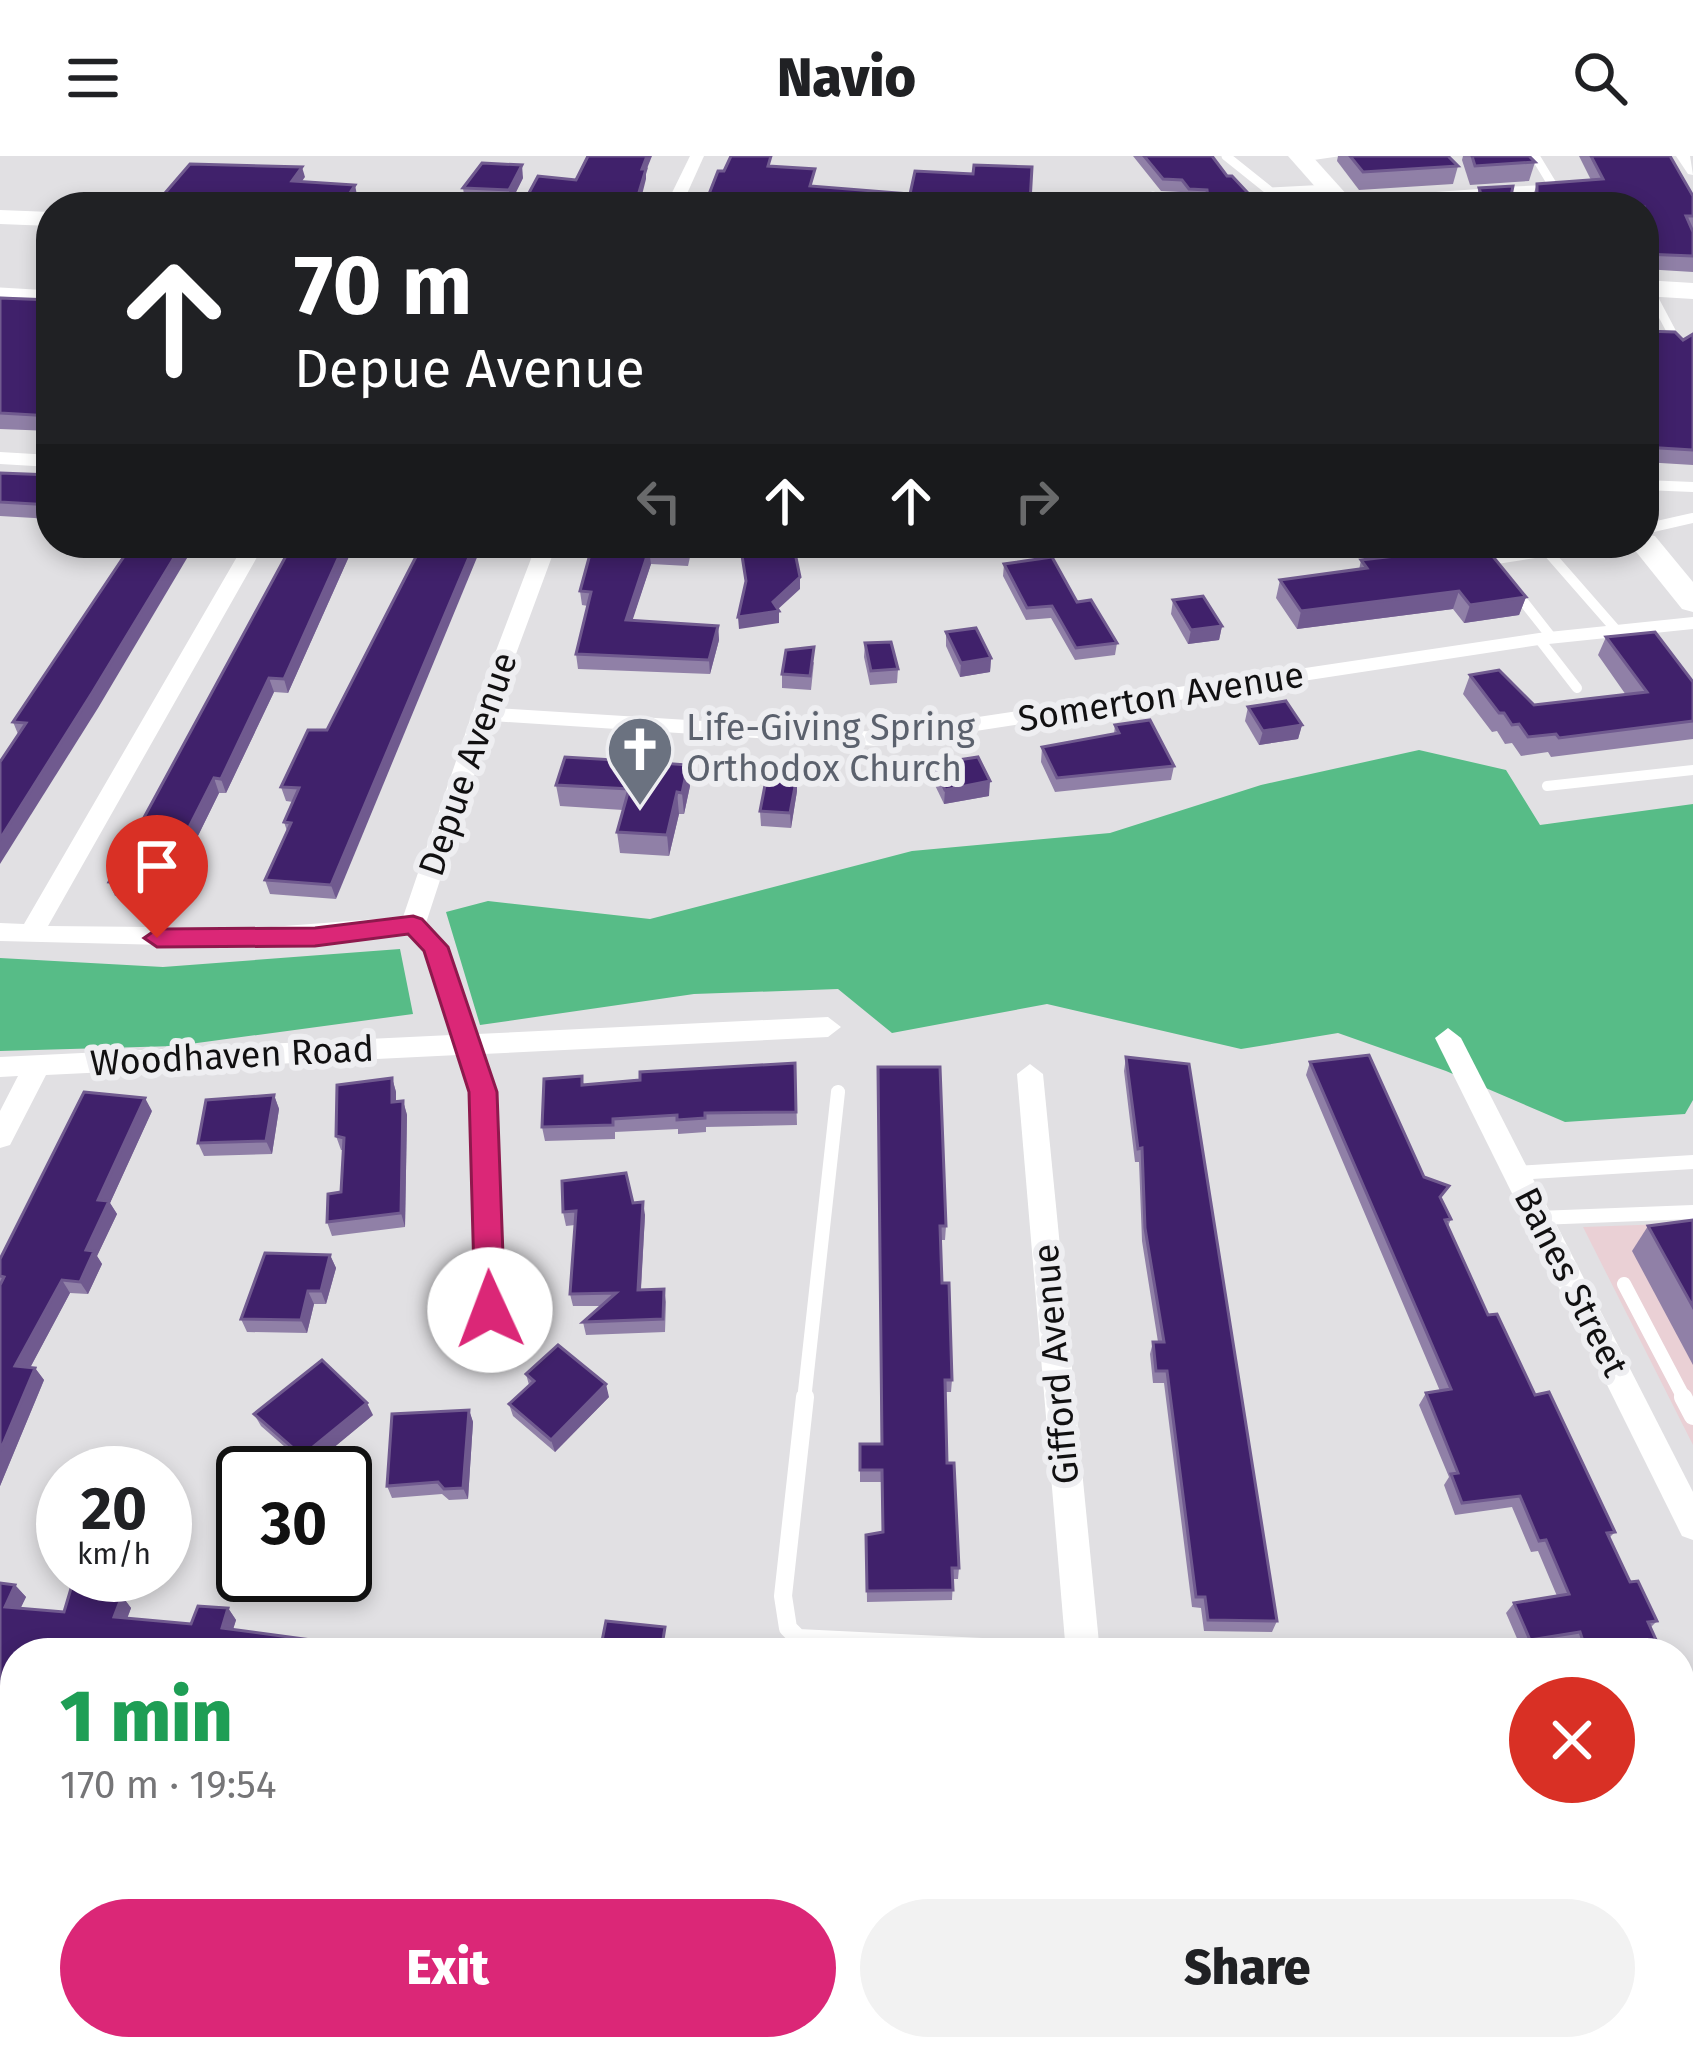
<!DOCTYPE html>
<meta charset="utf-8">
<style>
:root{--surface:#fff;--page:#f2f2f2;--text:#202124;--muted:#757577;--accent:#db2777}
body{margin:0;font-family:"Fira Sans",sans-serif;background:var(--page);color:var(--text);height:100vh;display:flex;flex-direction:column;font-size:45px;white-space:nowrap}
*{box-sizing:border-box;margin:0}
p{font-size:39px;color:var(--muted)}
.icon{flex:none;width:66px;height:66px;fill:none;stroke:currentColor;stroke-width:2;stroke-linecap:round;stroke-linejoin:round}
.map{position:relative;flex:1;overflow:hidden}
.details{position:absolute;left:0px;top:1482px;width:1695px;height:423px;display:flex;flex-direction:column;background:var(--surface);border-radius:48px 48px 0 0;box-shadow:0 6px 18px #0003}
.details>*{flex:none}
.guide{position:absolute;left:36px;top:36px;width:1623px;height:366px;border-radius:48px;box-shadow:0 6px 18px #0003;background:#202124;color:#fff;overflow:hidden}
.speed{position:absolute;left:36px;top:1290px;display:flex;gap:24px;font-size:60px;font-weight:700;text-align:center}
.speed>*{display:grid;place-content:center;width:156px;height:156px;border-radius:50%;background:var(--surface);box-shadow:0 6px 18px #0003;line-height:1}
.speed small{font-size:30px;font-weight:400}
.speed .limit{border:6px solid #111;border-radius:18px;background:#fff;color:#111}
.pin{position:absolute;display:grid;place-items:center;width:102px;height:102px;color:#fff;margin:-123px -51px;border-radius:50% 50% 50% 0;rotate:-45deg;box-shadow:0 0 12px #0007}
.pin .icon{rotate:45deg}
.me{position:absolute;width:132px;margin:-66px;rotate:358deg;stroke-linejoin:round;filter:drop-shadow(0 0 9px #0008)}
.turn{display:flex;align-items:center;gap:42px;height:252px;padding:0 60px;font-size:54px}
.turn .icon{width:156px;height:156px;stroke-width:2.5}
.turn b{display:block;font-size:84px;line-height:102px}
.lanes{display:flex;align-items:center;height:114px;padding:0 60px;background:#0003;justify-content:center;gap:60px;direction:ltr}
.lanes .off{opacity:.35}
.round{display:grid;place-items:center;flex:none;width:126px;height:126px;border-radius:63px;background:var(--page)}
.headline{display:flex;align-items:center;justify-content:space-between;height:204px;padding:0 60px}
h1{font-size:72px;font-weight:800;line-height:90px;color:#1e9e55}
.action{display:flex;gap:24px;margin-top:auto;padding:24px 60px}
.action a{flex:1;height:138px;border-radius:72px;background:var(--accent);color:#fff;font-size:48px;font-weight:800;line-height:138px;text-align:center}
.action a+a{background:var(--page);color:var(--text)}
header{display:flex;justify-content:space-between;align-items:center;height:156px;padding:0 60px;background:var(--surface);font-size:54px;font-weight:800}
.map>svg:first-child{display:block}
.commercial{fill:#ead0d5}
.forest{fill:#57bc87}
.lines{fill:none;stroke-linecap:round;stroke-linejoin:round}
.service-far3{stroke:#fff;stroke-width:9}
.service-far2{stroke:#fff;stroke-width:10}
.service-far1{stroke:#fff;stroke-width:14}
.service{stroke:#fff;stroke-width:18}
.minor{fill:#fff;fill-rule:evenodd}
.primary{fill:#fff;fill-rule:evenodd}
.wall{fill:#9080a7}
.shaded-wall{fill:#705a8f}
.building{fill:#40216b;stroke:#705a8f;stroke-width:3}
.route{fill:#db2777;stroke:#8e194d;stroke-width:3}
.labels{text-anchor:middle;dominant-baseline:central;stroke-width:12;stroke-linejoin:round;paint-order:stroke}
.street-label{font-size:36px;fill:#111011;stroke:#eeeef1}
.worship-label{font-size:36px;fill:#5b616d;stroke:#eeeef1;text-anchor:start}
</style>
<header><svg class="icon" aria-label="menu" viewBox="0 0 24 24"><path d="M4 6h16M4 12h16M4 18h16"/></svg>Navio<svg class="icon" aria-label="search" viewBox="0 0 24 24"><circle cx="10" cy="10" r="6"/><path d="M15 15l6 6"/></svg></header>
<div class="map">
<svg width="1693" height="1904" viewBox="0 0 1693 1904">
<rect width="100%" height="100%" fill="#e1e0e3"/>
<path class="commercial" d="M1693 1067V1289L1583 1071Z"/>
<g class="forest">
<path d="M1419 594 1506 614 1540 669 1693 648V944L1685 958 1565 966 1446 915 1338 877 1241 893 1047 848 892 877 838 833 694 838 480 869 446 756 488 745 650 763 912 695 1110 677 1261 629Z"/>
<path d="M400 793 413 858 175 890 0 895V802L163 811Z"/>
</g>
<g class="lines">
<g class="service-far3">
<path d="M1226 0 1271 36 1329 33"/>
<path d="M1515 35 1555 33 1535 0"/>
<path d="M1153 40 1154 51"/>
<path d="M1396 51 1400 43 1515 35 1526 50 1515 51"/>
<path d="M1644 124 1679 190"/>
<path d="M0 136 51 139"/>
</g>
<g class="service-far2">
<path d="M1644 329 1693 331"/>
<path d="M1644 373 1693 362"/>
<path d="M1033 391 1066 387"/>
<path d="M1471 393 1526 387"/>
<path d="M1497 413 1490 404 1547 395 1617 475"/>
<path d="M1515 435 1552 482"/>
<path d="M1539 483 1577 532"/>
<path d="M1547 630 1693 614"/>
</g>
<g class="service-far1">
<path d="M1516 1017 1693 1006"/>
<path d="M1538 1062 1693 1056"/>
<path d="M1624 1128 1685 1244"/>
<path d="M804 1244 838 936"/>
</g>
<g class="service">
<path d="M805 1241 783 1440 788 1472 798 1482 1083 1496"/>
<path d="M1683 1241 1693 1260"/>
</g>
<g class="minor">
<path d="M690 0H704L681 51H665Z"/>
<path d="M1294 0H1341L1300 6Z"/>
<path d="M1676 0H1690L1693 19 1688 18Z"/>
<path d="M0 296 51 299V311L0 308Z"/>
<path d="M245 387H265L48 770 258 772 403 761 472 558 537 387H557L496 552 878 576 1539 477 1693 461V473L1539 489 878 590 492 565 426 767 447 791 477 878 828 861 841 871 828 881 483 898 496 936 505 1154 500 1163 490 1167 480 1163 475 1154 470 936 458 899 46 919 10 989 0 992V955L18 920 0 921V901L451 879 424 795 407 778 207 790 0 785V767L24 768Z"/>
<path d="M1448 872 1461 882 1693 1336V1384L1682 1380 1435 882Z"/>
<path d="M1030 908 1043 918 1100 1497H1066L1017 918Z"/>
<path d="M0 1632 15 1634V1670L0 1668Z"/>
<path d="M1680 1786 1693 1787V1825L1680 1824Z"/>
</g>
<g class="primary">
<path d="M1288 0H1312L1358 51H1333Z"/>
<path d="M0 54 51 56V70L0 68Z"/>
<path d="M1644 124 1693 127V143L1644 140Z"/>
<path d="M1644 378 1655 380 1693 426V456L1682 453 1629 387H1644Z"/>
</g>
</g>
<g class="wall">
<path d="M1133 0H1212L1227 20 1261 51H1205V47L1187 46 1180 36 1161 35Z"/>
<path d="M1338 0H1448L1458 10 1453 28 1359 34 1337 5Z"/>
<path d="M1463 0H1529L1535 6 1529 25 1470 29 1462 4Z"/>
<path d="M1579 0H1670L1693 40V116L1644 113V51H1476L1475 47 1479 32 1520 45 1532 43 1537 28 1591 24Z"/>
<path d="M523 22 511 46 465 45 463 32Z"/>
<path d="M0 142 51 144V275L0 273Z"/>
<path d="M1644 175 1683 184 1693 178V309L1644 306Z"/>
<path d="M0 317 51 319V363L0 360Z"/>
<path d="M293 387H355L288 537 274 536 226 637H219L191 694 194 702 171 745 115 740 109 726Z"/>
<path d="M586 387H708L704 402 690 401 688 410 651 408 632 464 718 470 719 484 710 518 578 513 576 498 588 450 582 449 580 435 590 397H587Z"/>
<path d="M1422 387 1526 441 1519 459 1464 467 1453 453 1297 473 1276 442 1280 424 1359 414 1361 404 1419 397Z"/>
<path d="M1004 408 1077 446 1117 487 1115 499 1075 504 1051 462 1026 464 1003 420Z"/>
<path d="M1173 444 1222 470 1219 484 1188 488 1171 458Z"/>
<path d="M946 476 991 502 990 516 960 521 946 490Z"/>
<path d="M1606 481 1693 526V583L1551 601 1548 596 1521 600 1512 587 1505 588 1497 575 1492 576 1463 538 1470 519 1534 549 1626 539 1598 499Z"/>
<path d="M865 487 898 513 897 527 870 529 864 501Z"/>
<path d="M814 506 811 534 782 532V518Z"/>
<path d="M1248 551 1302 569 1298 583 1259 589 1245 565Z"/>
<path d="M98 552 18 578 13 566Z"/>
<path d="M1115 569 1174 610 1171 624 1055 636 1041 606 1042 591 1114 578Z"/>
<path d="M308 574 336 743 270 738 265 724 287 675 284 666 293 646 286 645 281 631Z"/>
<path d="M653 607 690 630 684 658H679L669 700 620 697 617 676 623 654 560 650 556 629Z"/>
<path d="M933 608 989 640 944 648 932 623Z"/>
<path d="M797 620V635L791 672 761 670 760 655Z"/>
<path d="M1126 901 1277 1465 1272 1476 1204 1475 1201 1452 1192 1451 1164 1227H1153L1150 1198 1153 1186H1158L1142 1085 1139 1006H1135L1124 915Z"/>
<path d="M1310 906 1424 1021 1442 1044 1451 1063 1448 1070 1488 1159 1615 1376 1609 1382 1630 1426 1657 1465 1650 1472 1662 1497H1574L1571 1486 1522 1494 1506 1457 1514 1447 1557 1440 1538 1395 1531 1396 1512 1351 1455 1359 1444 1329 1449 1321 1419 1249 1426 1237 1440 1235 1306 919Z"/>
<path d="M795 907 797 969 706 971V976L678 978V973L615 976V983L545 985 542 971 582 920 583 929Z"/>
<path d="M878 911 946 1070 945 1084H941L942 1127 952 1224 951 1236H945L947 1307 959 1412 958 1423H953L952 1444 867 1446 866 1379 883 1376 881 1326H860V1288H881Z"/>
<path d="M392 922 396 936V946L403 945 407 959 405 1071 332 1080 327 1066 341 1036 343 994H341L336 980Z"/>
<path d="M274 939 279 953 272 998 204 1000 198 987Z"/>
<path d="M152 955 110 1047 117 1058 97 1100 102 1108 88 1138 70 1137 30 1212H35L44 1224 0 1330V1103Z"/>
<path d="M633 1047 645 1059 641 1134 664 1133 666 1146 665 1176 586 1179 583 1166 601 1150H573L570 1138 575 1069 566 1070 563 1056Z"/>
<path d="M1693 1064V1209L1632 1095 1648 1070Z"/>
<path d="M330 1099 336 1112 326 1148H314L307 1177 247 1176 241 1163Z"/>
<path d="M526 1218 609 1241 555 1296 513 1260 509 1248 529 1229Z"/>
<path d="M469 1254 473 1266 468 1343 449 1344 442 1338 392 1342 387 1330Z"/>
<path d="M254 1258 373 1259 309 1312 261 1270Z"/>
<path d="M75 1419H115L110 1439 122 1440 131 1452 127 1463 191 1468 228 1452 236 1464 233 1473 356 1490 399 1489 15 1497V1534L0 1533V1427L15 1429 26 1441 20 1452 64 1456Z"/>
<path d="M1680 1570 1690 1591H1693V1701H1680Z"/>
<path d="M0 1837 15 1890H104L100 1904H36L0 1898Z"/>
</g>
<g class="shaded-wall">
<path d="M647 0H652L646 15V23L639 51H623Z"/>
<path d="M522 9 523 22 511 46 509 34Z"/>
<path d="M302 11 305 21 295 35 292 25Z"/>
<path d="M355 29 357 39 350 51H341Z"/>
<path d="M183 387H196L98 552 0 708V683Z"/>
<path d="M345 387H355L288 537 284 523Z"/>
<path d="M475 387H483L336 743 331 729Z"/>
<path d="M649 394 651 408 628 478 626 464Z"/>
<path d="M800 421V433L776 455H779V467L739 473 738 461 773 446Z"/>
<path d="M1459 435 1453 453 1297 473 1301 455Z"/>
<path d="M1526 441 1519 459 1464 467 1470 449Z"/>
<path d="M718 470 719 484 710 518 709 504Z"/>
<path d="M1222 470 1219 484 1188 488 1191 474Z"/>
<path d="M991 502 990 516 960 521 961 507Z"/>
<path d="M269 522 274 536 226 637 221 623Z"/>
<path d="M1302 569 1298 583 1259 589 1263 575Z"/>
<path d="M688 609 690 630 684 658 682 637Z"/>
<path d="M797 620V635L791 672 790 657Z"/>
<path d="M214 622 219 637 191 694 194 702 171 745 165 731 181 687Z"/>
<path d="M990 625 989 640 944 648 945 634Z"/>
<path d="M677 636 679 658 669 700 667 679Z"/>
<path d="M392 922 396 936V960L392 946Z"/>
<path d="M274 939 279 953 272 998 266 985Z"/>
<path d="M145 942 152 955 110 1047 117 1058 97 1100 102 1108 88 1138 80 1126 98 1044Z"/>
<path d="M403 945 407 959 405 1071 401 1057Z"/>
<path d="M643 1046 645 1059 640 1147 638 1134Z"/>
<path d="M330 1099 336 1112 326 1148 321 1135Z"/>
<path d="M62 1124 70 1137 24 1223 15 1210Z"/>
<path d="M308 1135 314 1148 307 1177 301 1164Z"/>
<path d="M35 1212 44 1224 0 1330V1295Z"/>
<path d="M606 1228 609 1241 555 1296 551 1284Z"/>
<path d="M367 1247 373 1259 309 1312 302 1300Z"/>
<path d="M469 1254 473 1266 468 1343 463 1332Z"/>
<path d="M102 1419H115L107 1450 97 1438Z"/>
<path d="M15 1429 26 1441 16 1462 5 1451Z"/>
<path d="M122 1440 131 1452 123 1473 114 1461Z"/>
<path d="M228 1452 236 1464 230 1483 222 1472Z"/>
<path d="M85 1890H104L100 1904H85L81 1902Z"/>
</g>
<g class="building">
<path d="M588 0H647L642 13H646L637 43 623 51 522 50 538 20 576 24Z"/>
<path d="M731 0H771L768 10 815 13 810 30 910 38 915 15 973 18 974 9 1032 11 1030 46 1046 47 1045 51H704L718 15H724Z"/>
<path d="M1144 0H1212L1227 20H1232L1261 51H1209L1207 34 1189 33 1182 24 1163 23Z"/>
<path d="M1350 0H1448L1458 10 1363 16Z"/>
<path d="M1472 0H1529L1535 6 1475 10Z"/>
<path d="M1591 0H1670L1693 40V60H1686L1693 76V100L1644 98V51H1485L1479 32 1513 30 1511 40 1520 45 1537 42V28L1603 23Z"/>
<path d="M482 7 522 9 509 34 463 32Z"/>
<path d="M190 8 302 11 292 25 355 29 341 51H153Z"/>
<path d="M0 142 51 144V260L0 257Z"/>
<path d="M1644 175 1675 176 1683 184 1693 178V294L1644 291Z"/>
<path d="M0 317 51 319V349L0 346Z"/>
<path d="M133 387H183L92 537 0 683V606L26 567 13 566Z"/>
<path d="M293 387H345L284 523 269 522 221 623 214 622 181 687 188 688 165 731 109 726Z"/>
<path d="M423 387H475L331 729 265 724 291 667 284 666 299 632 281 631 308 574H327Z"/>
<path d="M593 387H703H689L687 396 649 394 626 464 718 470 709 504 576 498 591 436 580 435Z"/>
<path d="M740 387H793L800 421 773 446 779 455 738 461 746 425Z"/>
<path d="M1422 387H1482L1526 441 1470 449 1459 435 1301 455 1280 424 1367 412 1361 404 1429 396Z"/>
<path d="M1052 401 1077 446 1091 444 1117 487 1076 492 1052 450 1027 452 1004 408Z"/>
<path d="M1203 440 1222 470 1191 474 1173 444Z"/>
<path d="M976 472 991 502 961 507 946 476Z"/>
<path d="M1655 476 1693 526V565L1559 582 1556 578 1528 581 1519 568 1512 569 1504 557H1499L1470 519 1499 514 1534 549 1647 536 1606 481Z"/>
<path d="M891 486 898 513 871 515 865 487Z"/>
<path d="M814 491 810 520 782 518 786 494Z"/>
<path d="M1286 545 1302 569 1263 575 1248 551Z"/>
<path d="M1150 564 1174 610 1057 622 1042 591 1119 577 1115 569Z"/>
<path d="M619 587 652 589 647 606 688 609 682 637 677 636 667 679 617 676 629 633 556 629 565 601 614 604Z"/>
<path d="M978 601 990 625 945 634 933 608Z"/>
<path d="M767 619 797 620 790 657 760 655Z"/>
<path d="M1369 899 1424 1021 1449 1030 1440 1041 1451 1063 1445 1064 1488 1159 1497 1158 1535 1239 1549 1236 1615 1376 1607 1377 1630 1426 1638 1425 1657 1465 1648 1466 1662 1497H1587L1580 1476 1530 1484 1514 1447 1569 1438 1546 1384 1539 1385 1520 1340 1462 1347 1451 1318 1458 1317 1426 1237 1451 1233 1310 906Z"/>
<path d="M1126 901 1189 908 1277 1465 1208 1464 1205 1441H1196L1167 1215H1156L1153 1186H1164L1145 1072 1142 992 1138 993Z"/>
<path d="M795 907 796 956 705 957V962L677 964V959L613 963V969L542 971 544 923 582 920V929L640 924V916Z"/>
<path d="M878 911H940L946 1070H940L942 1127H949L952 1224H945L947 1307H954L959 1412H952L953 1434 867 1435 866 1379 883 1376 882 1314H860V1288H882Z"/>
<path d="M392 922V946L403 945 401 1057 327 1066 328 1038 341 1036 344 982 336 980 337 929Z"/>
<path d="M84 936 145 942 98 1044 109 1045 86 1094 94 1095 80 1126 62 1124 15 1210 35 1212 0 1295V1129L4 1121 0 1120V1103Z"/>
<path d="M274 939 266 985 198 987 206 944Z"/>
<path d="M626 1017 633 1047 643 1046 638 1134 664 1133 663 1163 583 1166 616 1137 570 1138 576 1055 563 1056 562 1025Z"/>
<path d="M1693 1064V1151L1648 1070Z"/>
<path d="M265 1097 330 1099 321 1135H308L301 1164 241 1163Z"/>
<path d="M558 1189 606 1228 551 1284 509 1248 534 1225 526 1218Z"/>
<path d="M322 1204 367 1247 302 1300 254 1258Z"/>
<path d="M469 1254 463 1332 444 1333 438 1326 387 1330 392 1258Z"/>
<path d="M75 1419H102L97 1438 122 1440 114 1461 191 1468 198 1450 228 1452 222 1472 356 1490 358 1485 399 1489 398 1494 430 1497H15V1525L0 1523V1427L15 1429 5 1451 64 1456Z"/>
<path d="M606 1465 665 1471 662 1490 667 1491 666 1497H593L596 1484 602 1485Z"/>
<path d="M1680 1570 1690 1591H1693V1693H1680Z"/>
<path d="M15 1798V1890H85L81 1902 0 1893V1837Z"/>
<path d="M431 1890H641L638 1904H428Z"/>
<path d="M708 1890H1119V1901L1179 1902 1178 1892 1230 1897V1904H707Z"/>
</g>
<path class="route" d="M413 760 422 763 448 791 497 936 505 1154 500 1163 490 1167 479 1163 475 1154 469 936 424 795 408 778 315 790 157 791 144 782 157 773 315 772Z"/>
<defs>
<symbol id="church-pin" viewBox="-11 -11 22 30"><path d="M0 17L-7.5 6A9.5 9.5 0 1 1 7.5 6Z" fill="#6b7280" stroke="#eeeef1"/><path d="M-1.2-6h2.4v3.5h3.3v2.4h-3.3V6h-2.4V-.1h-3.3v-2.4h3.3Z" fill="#fff"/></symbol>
</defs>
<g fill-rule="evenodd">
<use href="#church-pin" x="602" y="555" width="76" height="104"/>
</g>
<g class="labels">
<g class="street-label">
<text transform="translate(1161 541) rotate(-9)">Somerton Avenue</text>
<text transform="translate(468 608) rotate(-71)">Depue Avenue</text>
<text transform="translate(232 900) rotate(-3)">Woodhaven Road</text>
<text transform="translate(1571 1126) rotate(63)">Banes Street</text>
<text transform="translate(1056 1208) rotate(-95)">Gifford Avenue</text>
</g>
<g class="worship-label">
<text x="686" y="572">Life-Giving Spring<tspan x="686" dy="41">Orthodox Church</tspan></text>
</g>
</g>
</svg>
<div class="speed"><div>20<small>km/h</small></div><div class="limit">30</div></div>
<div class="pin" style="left:157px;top:782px;background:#d93025"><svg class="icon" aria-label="arrive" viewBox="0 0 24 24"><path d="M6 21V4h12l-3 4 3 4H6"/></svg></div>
<svg class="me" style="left:490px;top:1154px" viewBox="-20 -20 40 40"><circle r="19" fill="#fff"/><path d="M0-13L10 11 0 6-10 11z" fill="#db2777"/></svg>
<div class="guide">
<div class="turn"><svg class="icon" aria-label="ahead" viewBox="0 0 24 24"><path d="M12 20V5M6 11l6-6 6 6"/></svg><div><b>70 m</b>Depue Avenue</div></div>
<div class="lanes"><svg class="icon off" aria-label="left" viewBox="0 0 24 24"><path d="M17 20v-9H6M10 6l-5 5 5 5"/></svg><svg class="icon" aria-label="ahead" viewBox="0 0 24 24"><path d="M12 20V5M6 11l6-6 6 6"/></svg><svg class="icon" aria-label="ahead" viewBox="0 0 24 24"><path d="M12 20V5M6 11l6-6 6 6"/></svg><svg class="icon off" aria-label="right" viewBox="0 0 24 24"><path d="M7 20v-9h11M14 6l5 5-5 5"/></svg></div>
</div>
<section class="details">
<div class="headline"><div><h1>1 min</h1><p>170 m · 19:54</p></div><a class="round" style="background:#d93025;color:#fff"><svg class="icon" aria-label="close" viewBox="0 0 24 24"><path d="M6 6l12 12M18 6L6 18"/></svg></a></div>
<div class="action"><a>Exit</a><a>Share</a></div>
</section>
</div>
